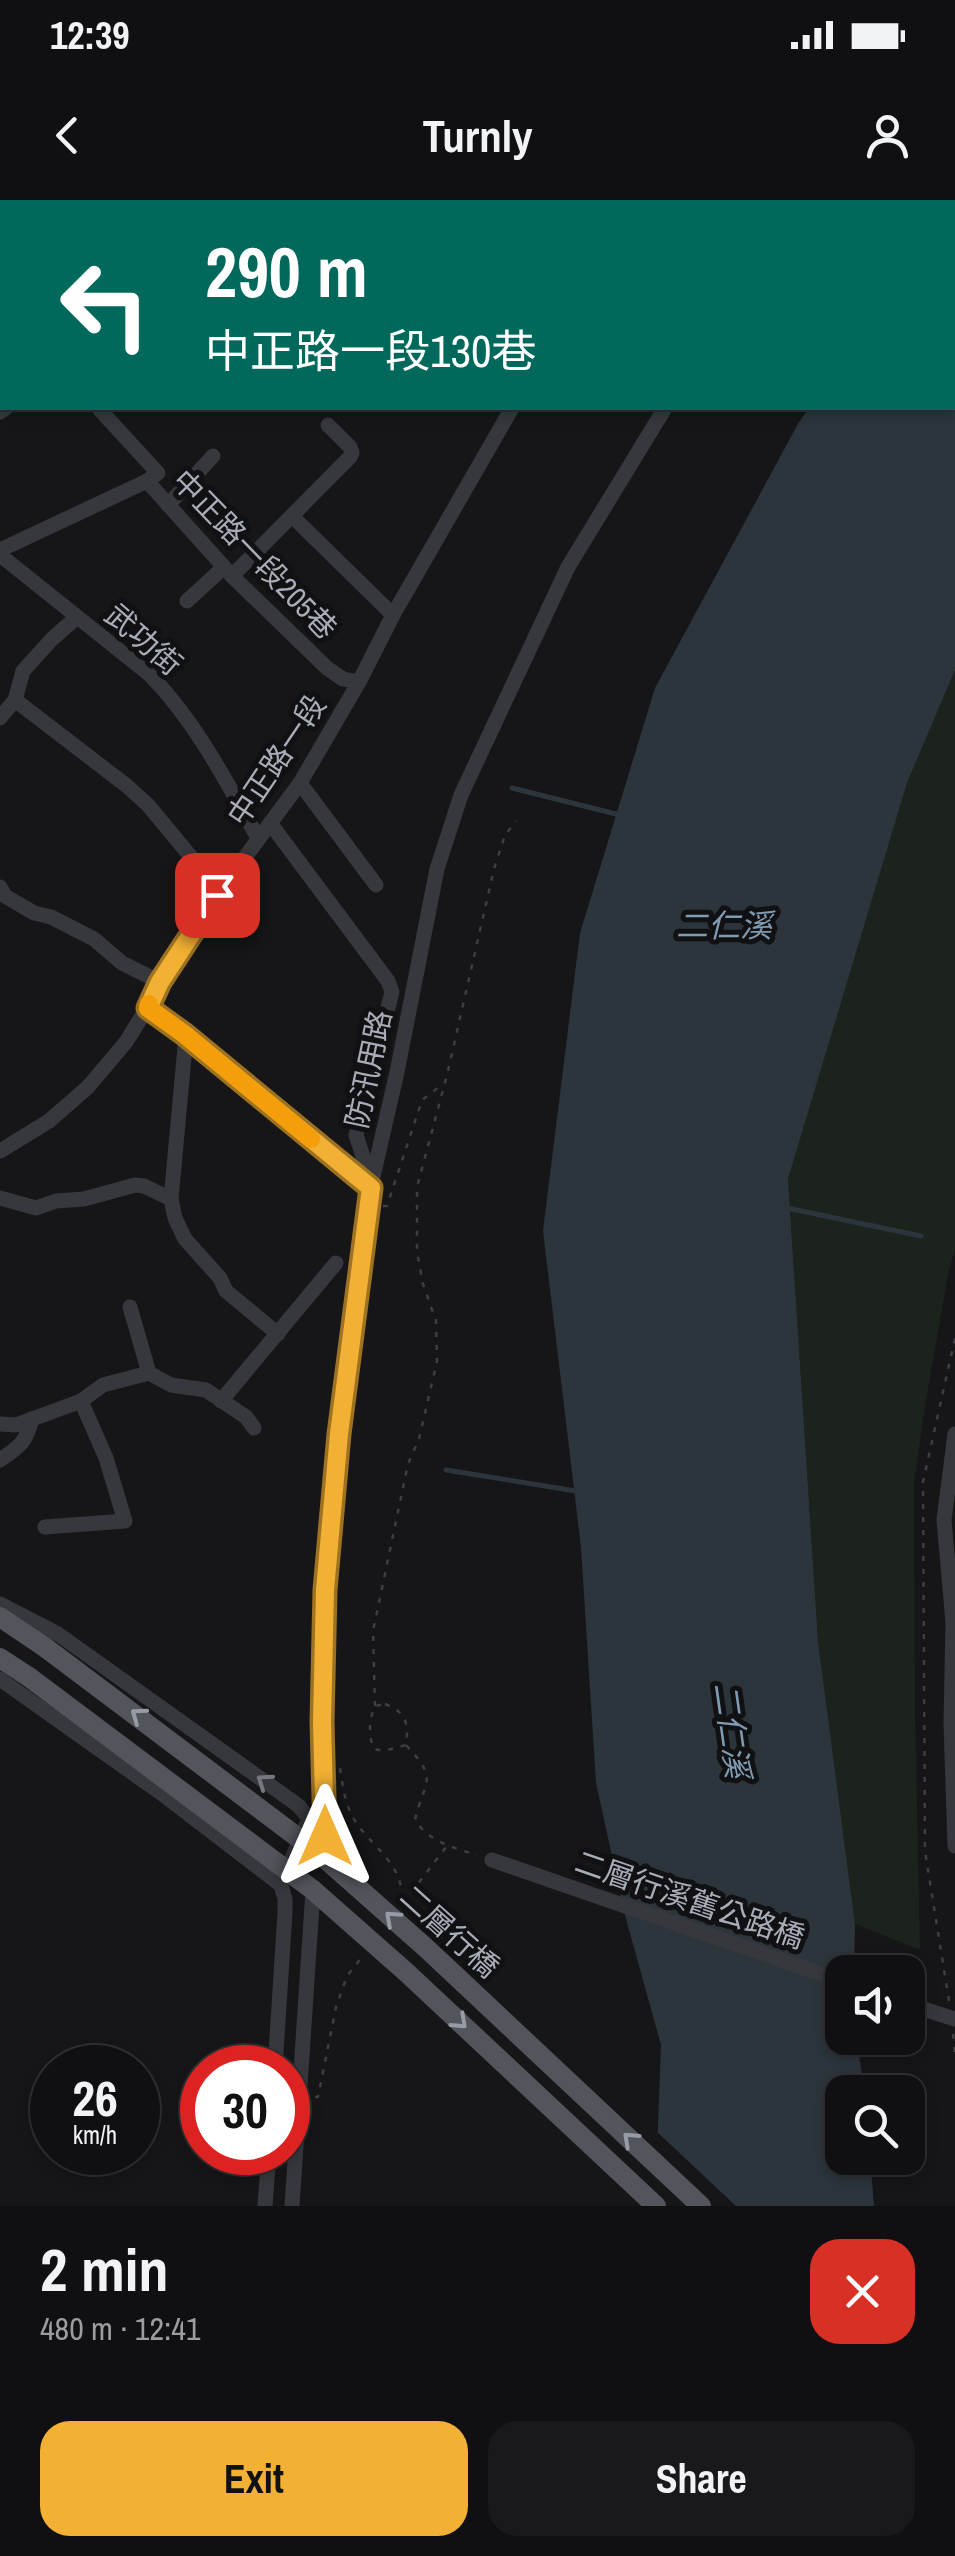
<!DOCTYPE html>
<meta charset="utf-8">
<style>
:root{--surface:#101012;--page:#19191b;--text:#f1f3f6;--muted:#9c9d9f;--line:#303032;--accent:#f2b134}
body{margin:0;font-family:"Archivo Narrow","Noto Sans TC",sans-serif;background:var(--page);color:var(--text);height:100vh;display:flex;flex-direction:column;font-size:38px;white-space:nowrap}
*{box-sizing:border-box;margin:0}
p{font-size:32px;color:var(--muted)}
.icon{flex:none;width:55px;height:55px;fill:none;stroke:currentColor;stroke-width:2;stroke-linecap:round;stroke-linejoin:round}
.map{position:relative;height:2006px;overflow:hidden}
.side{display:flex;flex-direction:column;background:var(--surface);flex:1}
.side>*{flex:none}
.banner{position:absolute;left:0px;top:0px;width:955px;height:210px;box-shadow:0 5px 15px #0003,0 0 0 2px var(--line);background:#00695c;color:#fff;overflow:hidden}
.buttons{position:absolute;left:825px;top:1755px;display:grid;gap:20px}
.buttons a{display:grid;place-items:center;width:100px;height:100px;border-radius:20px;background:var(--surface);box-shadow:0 5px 15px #0003,0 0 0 2px var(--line);font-size:50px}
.speed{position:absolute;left:30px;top:1845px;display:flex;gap:20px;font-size:50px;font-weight:700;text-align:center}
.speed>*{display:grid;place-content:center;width:130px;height:130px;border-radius:50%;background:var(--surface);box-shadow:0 5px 15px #0003,0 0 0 2px var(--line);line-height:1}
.speed small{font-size:25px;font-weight:400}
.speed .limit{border:15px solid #d22;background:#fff;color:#111}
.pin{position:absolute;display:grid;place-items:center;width:85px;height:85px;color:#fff;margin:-42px;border-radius:20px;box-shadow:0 5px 15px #0006}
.me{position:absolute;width:110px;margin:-55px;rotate:0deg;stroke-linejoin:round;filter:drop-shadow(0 0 8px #0008)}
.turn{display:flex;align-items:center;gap:35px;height:210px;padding:0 40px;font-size:45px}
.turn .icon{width:130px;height:130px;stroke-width:2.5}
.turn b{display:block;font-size:70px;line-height:85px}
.round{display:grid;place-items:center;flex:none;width:105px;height:105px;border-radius:30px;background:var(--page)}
.summary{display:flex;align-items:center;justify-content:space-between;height:170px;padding:0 40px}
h1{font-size:60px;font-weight:700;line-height:75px}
.cta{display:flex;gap:20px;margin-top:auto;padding:20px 40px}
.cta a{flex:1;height:115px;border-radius:30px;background:var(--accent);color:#111;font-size:40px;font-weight:700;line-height:115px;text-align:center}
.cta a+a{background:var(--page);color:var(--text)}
.status{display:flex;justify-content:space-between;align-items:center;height:70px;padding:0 50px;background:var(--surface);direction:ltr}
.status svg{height:28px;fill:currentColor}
header{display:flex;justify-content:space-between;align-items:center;height:130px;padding:0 40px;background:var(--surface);font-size:45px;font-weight:700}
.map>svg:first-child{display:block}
.green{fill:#1c231d}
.water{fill:#2c353c}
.pier{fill:#161618}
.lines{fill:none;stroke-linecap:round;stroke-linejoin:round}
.stream{stroke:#2c353c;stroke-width:5}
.path{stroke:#3d3f44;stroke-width:2.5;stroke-dasharray:5 8;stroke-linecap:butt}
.minor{stroke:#37383d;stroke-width:15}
.major{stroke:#53555c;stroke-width:20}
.major-bridge{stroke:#53555c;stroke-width:20}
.oneway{stroke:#979ba6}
.oneway2{stroke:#757881}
.route-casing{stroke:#9d7322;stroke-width:25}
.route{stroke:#f2b134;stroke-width:18}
.slow{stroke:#f59e0b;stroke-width:18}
.labels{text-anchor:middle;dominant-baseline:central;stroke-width:10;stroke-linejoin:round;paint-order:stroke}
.street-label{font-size:30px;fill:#a8adb8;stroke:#111113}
.water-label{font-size:32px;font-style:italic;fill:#7f9bb3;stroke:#111113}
</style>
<div class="status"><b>12:39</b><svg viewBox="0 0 49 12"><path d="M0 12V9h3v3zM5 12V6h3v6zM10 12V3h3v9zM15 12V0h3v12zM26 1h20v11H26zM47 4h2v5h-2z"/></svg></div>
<header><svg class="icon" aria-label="back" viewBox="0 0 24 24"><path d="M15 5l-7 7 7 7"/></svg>Turnly<svg class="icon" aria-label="person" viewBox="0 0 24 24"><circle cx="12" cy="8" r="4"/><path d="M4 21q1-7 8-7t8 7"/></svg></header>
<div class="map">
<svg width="955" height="2006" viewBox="0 0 955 2006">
<rect width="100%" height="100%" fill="#161618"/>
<path class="green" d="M955 470V1050L949 1069 925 1206 914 1284 915 1512 920 1750 855 1724 818 1441 788 979 907 583Z"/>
<path class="water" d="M955 15V470L907 583 788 979 818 1441 855 1724 854 1772H842V1838H856L865 1892H842V1958H870L874 2006H655L661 1845 625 1715 596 1583 581 1347 543 1031 580 733 655 488 799 222 809 208H952V19Z"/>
<path class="pier" d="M654 1929 736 2006H650Z"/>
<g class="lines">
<g class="stream">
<path d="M945 0 948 2"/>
<path d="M952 6 955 8"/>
<path d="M512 588 620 615"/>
<path d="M787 1008 921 1036"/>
<path d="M446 1270 576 1291"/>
</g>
<g class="path">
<path d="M383 1006H387L422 900 443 884"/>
<path d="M385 1504C406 1512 409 1523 406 1545L384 1551 374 1549C368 1536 369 1519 375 1506Z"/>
<path d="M375 1506 373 1431 408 1264 419 1239 437 1161 436 1121 423 1084 417 1052V987L447 875 494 669 505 635 516 621"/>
<path d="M406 1545C440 1581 424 1580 415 1620 429 1642 454 1648 477 1655"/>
<path d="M340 1568C343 1587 345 1605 355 1621 371 1646 408 1668 400 1701"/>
<path d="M403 1703 447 1646"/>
<path d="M949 1801 925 1651 923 1282 955 1138"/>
<path d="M953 1834 955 1855"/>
<path d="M315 1897H318L336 1807 347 1776 362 1757"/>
</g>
<g class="minor">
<path d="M484 0 486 2"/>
<path d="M557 0 559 2"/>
<path d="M457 2 459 0"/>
<path d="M631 2 633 0"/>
<path d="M806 2 808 0"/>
<path d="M0 88 2 92"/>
<path d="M100 210 158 273 147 281 232 376 327 468 343 479 359 482"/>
<path d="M0 212 6 208"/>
<path d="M168 305 213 256"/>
<path d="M292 316 393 415"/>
<path d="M0 350 147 281"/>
<path d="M0 355 150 475C196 522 226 581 258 638"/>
<path d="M232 376 350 257 352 253 350 247 328 225"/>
<path d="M187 401 224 367"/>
<path d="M15 500 127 586 148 605 191 657"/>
<path d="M0 518 15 500 23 471 52 439 77 417"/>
<path d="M300 583 376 685"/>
<path d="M270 623 388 781 392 792 356 935 370 978"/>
<path d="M0 687 5 696 34 713 51 717 94 739 122 763 160 782"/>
<path d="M147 808 184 834 185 847 171 999 175 1018 185 1039 220 1078 226 1091 278 1134"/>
<path d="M184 834 371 988"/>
<path d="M0 951 49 921 88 887 126 842 147 808 160 782 217 695 300 583 359 482 393 415 512 208"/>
<path d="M0 998 36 1008 56 1001 84 999 135 985 144 986 171 999"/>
<path d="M130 1107 149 1173"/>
<path d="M221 1201 336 1063"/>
<path d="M0 1224 16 1225 81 1201 103 1185 149 1173 171 1185 206 1190 246 1217 254 1228"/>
<path d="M955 1234 944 1320 953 1422 951 1523 955 1646"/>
<path d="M0 1260C19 1247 26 1243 32 1219"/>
<path d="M45 1327 125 1321 106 1258 81 1201"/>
<path d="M0 1404 58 1434 299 1606 309 1619 284 1677"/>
<path d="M0 1479 165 1596 281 1685 285 1699V1713L275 1868"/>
<path d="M321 1655 325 1636 323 1521 325 1389 339 1234 372 981 397 872 437 669 461 595 568 367 665 208"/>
<path d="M492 1660 842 1781"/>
<path d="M908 1804 955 1819"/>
<path d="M265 2006 269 1952"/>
<path d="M292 2006 313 1690"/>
</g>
<g class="major">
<path d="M0 1417 46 1448"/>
<path d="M0 1458 29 1477"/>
</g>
<g class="major-bridge">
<path d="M46 1448 321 1655 426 1748 701 2006"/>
<path d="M29 1477 313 1690 406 1772 656 2006"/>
</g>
</g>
<defs><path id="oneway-chevron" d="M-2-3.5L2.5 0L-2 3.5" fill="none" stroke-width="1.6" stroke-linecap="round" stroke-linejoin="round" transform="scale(2.5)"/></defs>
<g class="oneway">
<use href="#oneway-chevron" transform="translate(138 1515) rotate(-144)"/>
<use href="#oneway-chevron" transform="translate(392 1718) rotate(-138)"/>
<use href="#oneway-chevron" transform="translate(460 1822) rotate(43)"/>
<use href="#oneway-chevron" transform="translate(630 1939) rotate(-137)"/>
</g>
<use class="oneway2" href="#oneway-chevron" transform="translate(264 1581) rotate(-145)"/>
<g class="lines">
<defs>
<path id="route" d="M217 695 160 782 148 808 184 834 371 988 339 1234 325 1390 322 1522 325 1636"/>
</defs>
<use href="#route" class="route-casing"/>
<use href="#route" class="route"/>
<path class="slow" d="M149 804 148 808 184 834 311 939"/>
</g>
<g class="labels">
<g class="street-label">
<text transform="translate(255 354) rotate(46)">中正路一段205巷</text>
<text transform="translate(144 439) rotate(41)">武功街</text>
<text transform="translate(276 560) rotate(-56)">中正路一段</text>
<text transform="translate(368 869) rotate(-78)">防汛用路</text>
<text transform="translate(690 1699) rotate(19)">二層行溪舊公路橋</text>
<text transform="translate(450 1731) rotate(42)">二層行橋</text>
</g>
<g class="water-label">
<text x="724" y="725">二仁溪</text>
<text transform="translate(732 1530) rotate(82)">二仁溪</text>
</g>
</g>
</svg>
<div class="buttons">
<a><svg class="icon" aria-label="sound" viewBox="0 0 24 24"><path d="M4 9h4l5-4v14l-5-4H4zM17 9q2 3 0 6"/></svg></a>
<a><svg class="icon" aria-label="search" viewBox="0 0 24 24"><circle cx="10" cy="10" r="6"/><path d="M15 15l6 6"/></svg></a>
</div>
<div class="speed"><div>26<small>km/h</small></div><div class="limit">30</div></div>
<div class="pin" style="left:217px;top:695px;background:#d93025"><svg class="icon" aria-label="arrive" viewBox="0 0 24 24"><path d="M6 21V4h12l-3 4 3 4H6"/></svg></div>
<svg class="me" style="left:325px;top:1636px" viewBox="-20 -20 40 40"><path d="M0-17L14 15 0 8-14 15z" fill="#f2b134" stroke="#fff" stroke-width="4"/></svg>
<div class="banner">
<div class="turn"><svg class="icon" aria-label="left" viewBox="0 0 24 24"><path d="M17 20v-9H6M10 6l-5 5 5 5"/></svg><div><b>290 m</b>中正路一段130巷</div></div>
</div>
</div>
<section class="side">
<div class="summary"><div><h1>2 min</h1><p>480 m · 12:41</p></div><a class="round" style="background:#d93025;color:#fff"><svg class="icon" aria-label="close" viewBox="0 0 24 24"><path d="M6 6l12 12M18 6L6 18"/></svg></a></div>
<div class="cta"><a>Exit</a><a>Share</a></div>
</section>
